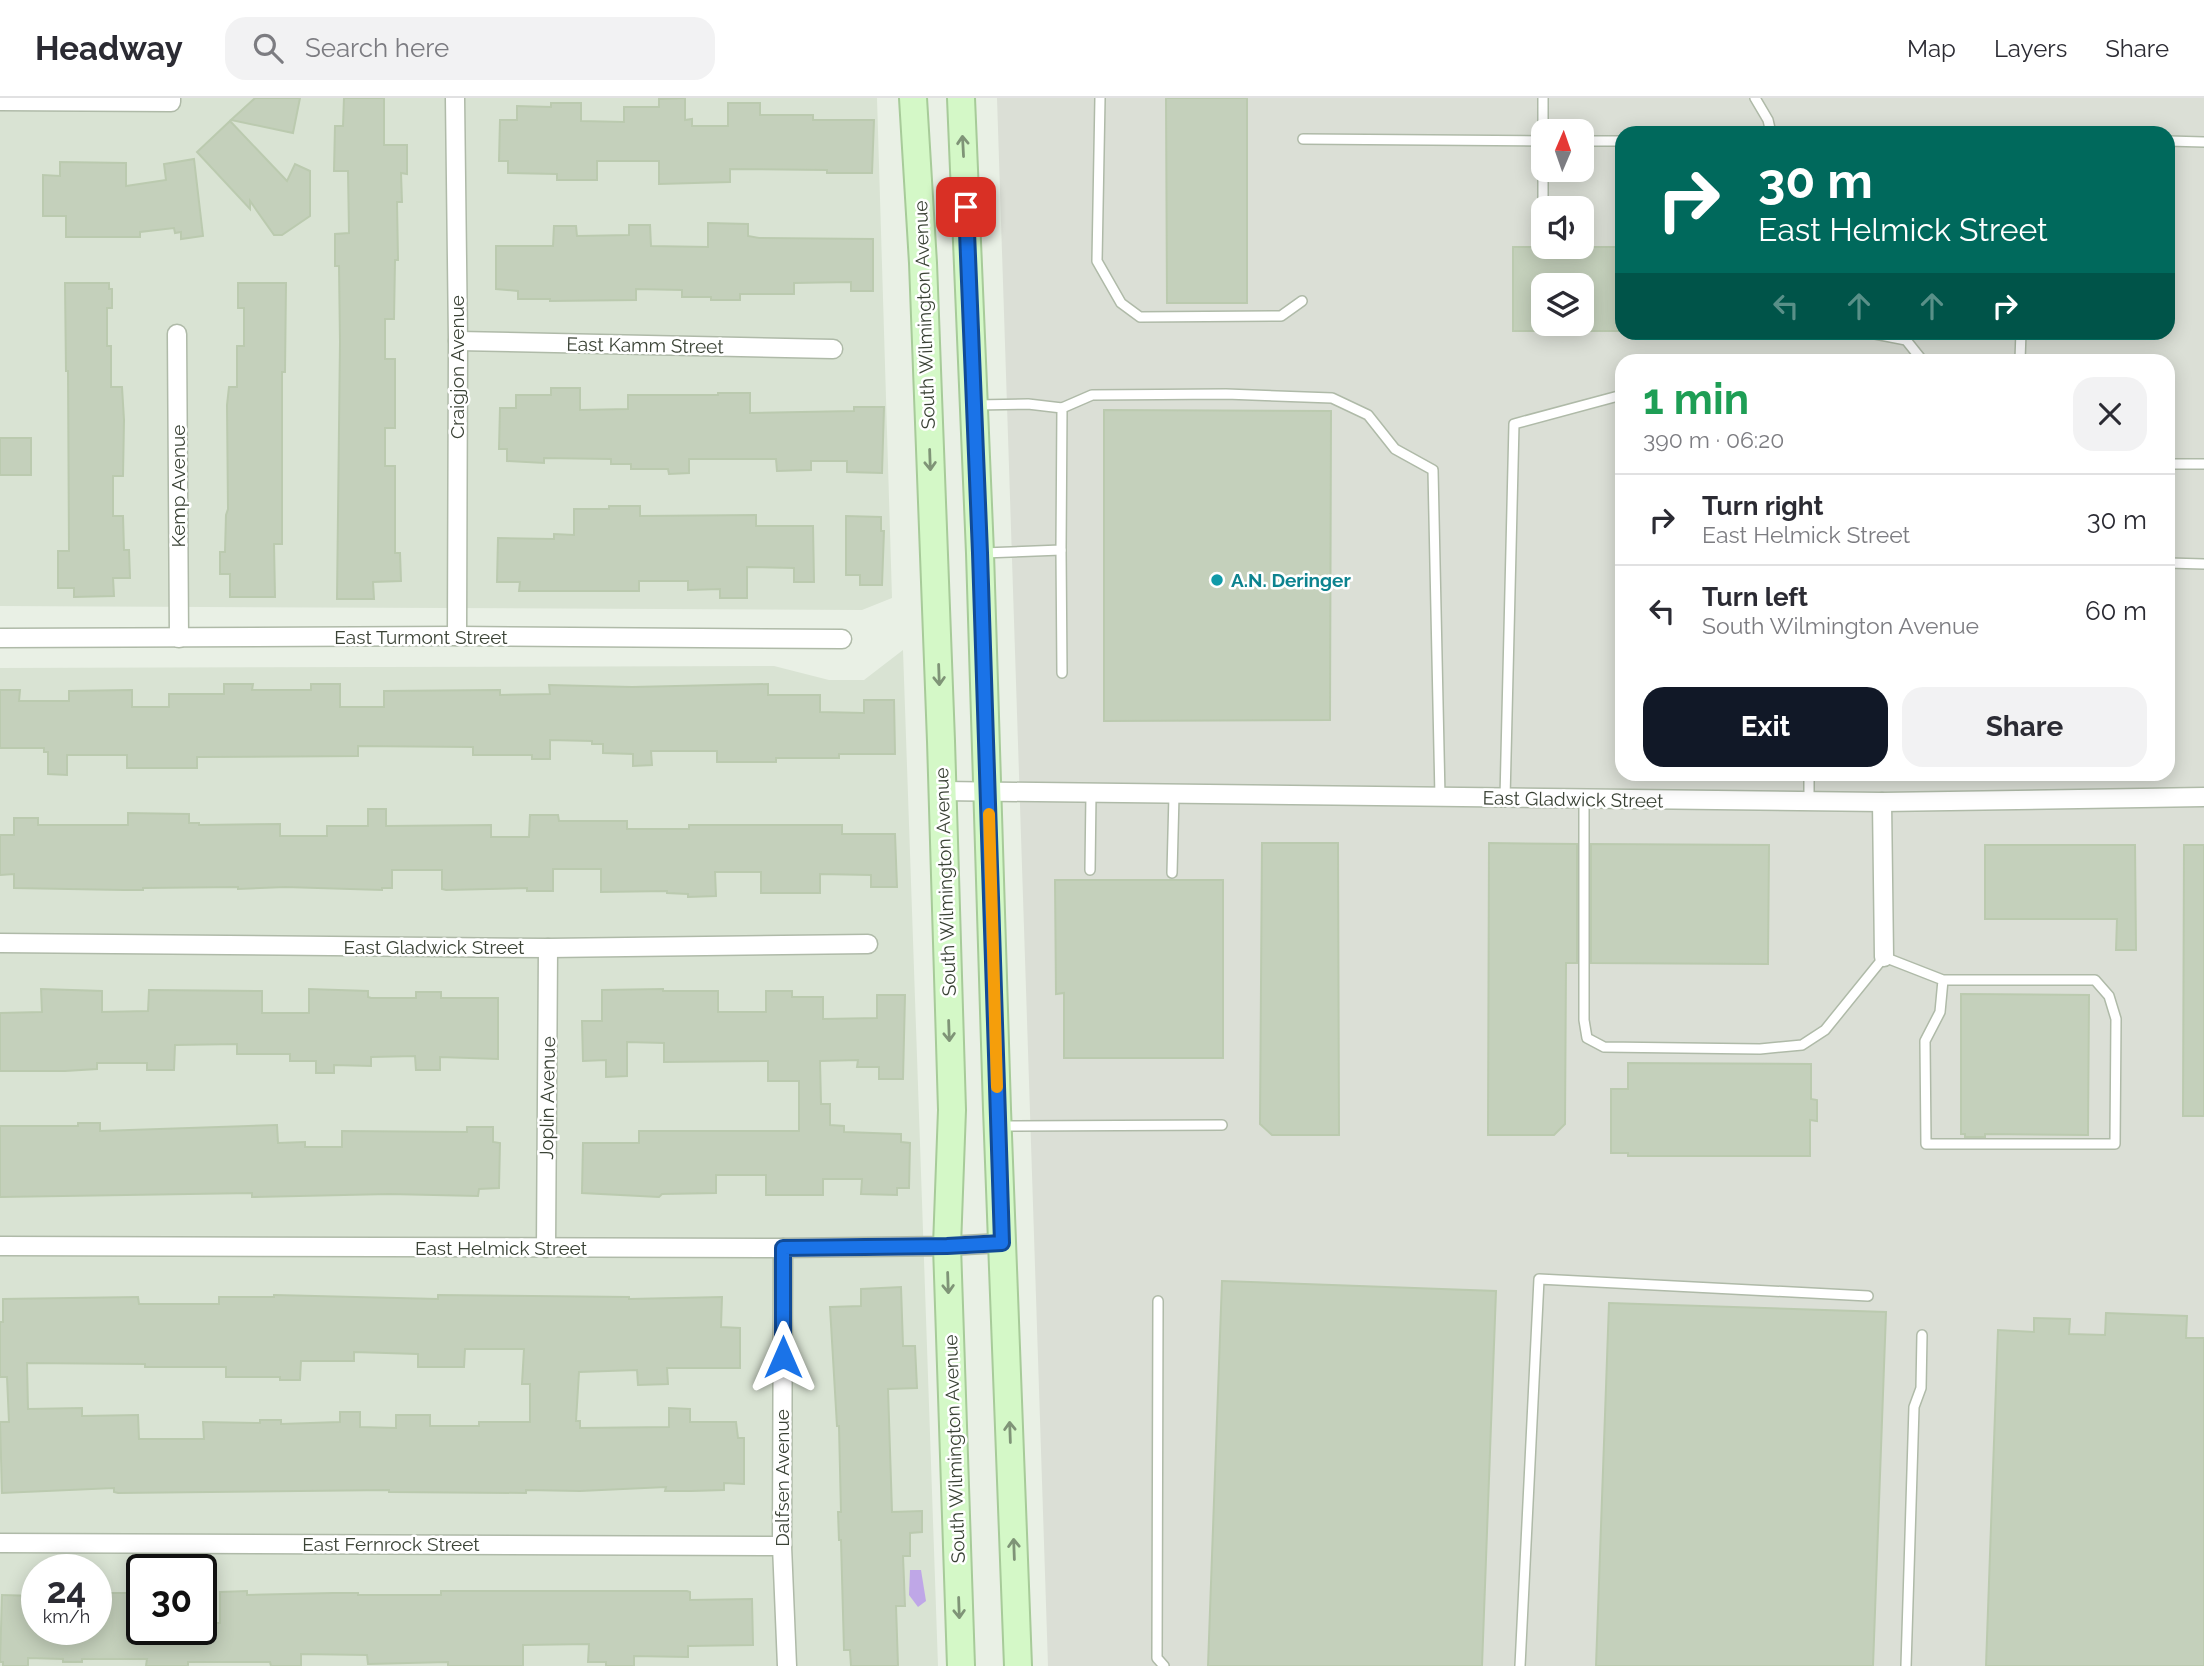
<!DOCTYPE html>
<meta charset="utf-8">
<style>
:root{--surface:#fff;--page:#f2f2f3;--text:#2b2b33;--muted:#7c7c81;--line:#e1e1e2;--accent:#111827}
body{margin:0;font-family:Raleway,sans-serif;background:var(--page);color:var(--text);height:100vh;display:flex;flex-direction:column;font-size:26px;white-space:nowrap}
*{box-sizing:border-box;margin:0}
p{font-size:23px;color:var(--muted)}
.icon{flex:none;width:38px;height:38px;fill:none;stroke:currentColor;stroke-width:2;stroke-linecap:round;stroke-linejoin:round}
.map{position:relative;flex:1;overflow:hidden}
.drawer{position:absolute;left:1615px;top:256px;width:560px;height:427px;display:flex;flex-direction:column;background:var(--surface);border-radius:21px;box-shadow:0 4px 18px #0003}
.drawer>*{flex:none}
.hud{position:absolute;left:1615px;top:28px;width:560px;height:214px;border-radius:21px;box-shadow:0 4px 18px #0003;background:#00695c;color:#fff;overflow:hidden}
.needle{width:46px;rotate:2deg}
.fabs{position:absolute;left:1531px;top:21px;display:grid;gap:14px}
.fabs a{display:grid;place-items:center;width:63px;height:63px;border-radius:14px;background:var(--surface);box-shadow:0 4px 18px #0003;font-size:35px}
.speed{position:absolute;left:21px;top:1456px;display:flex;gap:14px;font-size:35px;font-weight:700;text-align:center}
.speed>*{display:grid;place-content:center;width:91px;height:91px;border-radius:50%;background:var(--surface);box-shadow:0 4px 18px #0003;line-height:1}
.speed small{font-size:18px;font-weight:400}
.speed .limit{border:4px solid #111;border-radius:10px;background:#fff;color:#111}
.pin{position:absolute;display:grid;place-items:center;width:60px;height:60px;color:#fff;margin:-30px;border-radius:14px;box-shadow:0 4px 10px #0006}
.me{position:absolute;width:77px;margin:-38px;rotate:0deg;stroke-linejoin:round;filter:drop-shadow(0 0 5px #0008)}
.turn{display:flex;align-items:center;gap:24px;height:147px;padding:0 28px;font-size:32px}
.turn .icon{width:91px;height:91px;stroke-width:2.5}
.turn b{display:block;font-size:49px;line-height:60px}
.lanes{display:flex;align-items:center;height:66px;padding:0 28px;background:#0003;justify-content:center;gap:35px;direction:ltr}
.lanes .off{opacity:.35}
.round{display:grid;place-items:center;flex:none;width:74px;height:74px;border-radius:21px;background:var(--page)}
.headline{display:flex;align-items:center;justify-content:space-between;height:119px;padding:0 28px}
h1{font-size:42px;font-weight:700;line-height:52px;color:#1e9e55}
.cta{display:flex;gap:14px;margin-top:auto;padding:14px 28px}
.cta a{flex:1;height:80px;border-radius:21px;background:var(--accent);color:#fff;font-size:28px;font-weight:700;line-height:80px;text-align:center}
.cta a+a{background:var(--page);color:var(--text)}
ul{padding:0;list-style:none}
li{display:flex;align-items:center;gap:21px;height:91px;padding:0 28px;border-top:2px solid var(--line)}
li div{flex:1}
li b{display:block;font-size:26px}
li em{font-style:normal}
header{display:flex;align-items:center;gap:42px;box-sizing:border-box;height:98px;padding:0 35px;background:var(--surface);border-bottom:2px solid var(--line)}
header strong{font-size:33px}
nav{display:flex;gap:38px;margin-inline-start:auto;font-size:24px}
.search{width:490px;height:63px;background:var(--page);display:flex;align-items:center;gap:18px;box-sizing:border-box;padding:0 24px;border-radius:21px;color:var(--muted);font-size:26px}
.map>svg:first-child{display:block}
.residential{fill:#d9e3d3;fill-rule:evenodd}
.industrial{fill:#dbdfd6;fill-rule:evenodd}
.water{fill:#bfa7e7}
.building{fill:#c4d0bb;stroke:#bbcaaf;stroke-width:2;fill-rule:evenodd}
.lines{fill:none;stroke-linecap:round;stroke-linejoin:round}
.lane-casing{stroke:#afbaa8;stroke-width:12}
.street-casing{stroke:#afbaa8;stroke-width:21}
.secondary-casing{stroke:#a7cb99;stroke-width:30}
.lane{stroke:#fff;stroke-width:9}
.street{stroke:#fff;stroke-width:18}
.secondary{stroke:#d4f8c7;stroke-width:26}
.oneway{stroke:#7f9477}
.route-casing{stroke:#114b97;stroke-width:18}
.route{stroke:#1a73e8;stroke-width:12}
.slow{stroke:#f59e0b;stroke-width:12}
.culture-dot{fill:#0f9aa8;stroke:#fff;stroke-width:2.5}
.labels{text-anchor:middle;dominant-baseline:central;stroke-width:5;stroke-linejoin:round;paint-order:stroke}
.street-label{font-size:19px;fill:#3a4235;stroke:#fff}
.culture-label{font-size:19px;font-weight:bold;fill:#0d838f;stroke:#fff;text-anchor:start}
</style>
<header>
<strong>Headway</strong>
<div class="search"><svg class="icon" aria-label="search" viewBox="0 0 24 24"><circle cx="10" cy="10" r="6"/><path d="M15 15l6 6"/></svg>Search here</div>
<nav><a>Map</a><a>Layers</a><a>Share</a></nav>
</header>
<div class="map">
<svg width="2204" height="1568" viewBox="0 0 2204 1568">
<rect width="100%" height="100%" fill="#e9f0e5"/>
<g class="residential">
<path d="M0 0H877L892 500 862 512 0 508Z"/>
<path d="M903 552 938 1568H0V570L774 568 829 582H864ZM37 1472H96V1531H37ZM142 1472H201V1531H142Z"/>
</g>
<path class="industrial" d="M997 0H2204V1568H1048ZM1544 33H1582V72H1544ZM1622 35H2168V234H1622ZM1544 110H1582V149H1544ZM1544 187H1582V226H1544ZM1622 262H2168V676H1622Z"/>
<path class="water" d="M910 1472H921L926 1503 918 1509 909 1497Z"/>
<g class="building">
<path d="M255 0H300L293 35 231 22Z"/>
<path d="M344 0H384V47H407V76L401 75 402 104H397L398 162H395L394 221H385V261H395V330H385V368H395V455H400L401 483 373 484 374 501H337L340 244 339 168H335V136L349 135 348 73H334L335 28H343Z"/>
<path d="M685 0V22L692 21V28H728V5H760V17H813V22H874L872 75H827V72L730 71V84L659 86V63H597V82H557V76L508 75V63H499L500 22H517V8L551 9V5H581V23L624 24V9H659V1Z"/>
<path d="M1166 0H1247V205H1167Z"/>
<path d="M230 23 287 83 295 66 310 73V118L282 137H274L250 103V111L197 54Z"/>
<path d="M194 61 203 138 181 141V134L175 135 174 130 140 134V139H66V118H43V77L60 78V64L126 65V88L166 82 164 66Z"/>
<path d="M708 125 748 126V138L759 140 873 141V193H851V184L794 185V196H740V202H711V199H682V192L636 191V202L550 203V201H518V193L496 191V148H553L554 128H576L577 138 629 137V127H650L651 148 708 149Z"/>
<path d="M1513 149H1622V233H1582V187H1544V233H1513Z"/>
<path d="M65 185H109V191H112V210H107V248H111V289H122L124 322 123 378H113V418H123L124 452H129L130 480H113L114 498 74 499V490H58V453H69L68 273H66Z"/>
<path d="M238 185H286L285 274H282V446H274L275 499H230V476H220V454H225L226 417 228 411 227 307 229 289H237V248H244V210H238Z"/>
<path d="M551 290H580V312L628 311V297H718V295H750V315L854 313V309H884L882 375 847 374V363H811V372L777 373 776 361H689V375L669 376 668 371H631V366H611V361L544 360V365L507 363V351H499L500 310H516V297H551Z"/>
<path d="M1104 312 1331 313 1330 622 1104 623Z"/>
<rect x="0" y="340" width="31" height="37"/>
<path d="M609 408H640V418L756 417V428H813L814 484H794V470L747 469V500H720V491L688 492V483H639V493H519L520 484H497L498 440 554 441V436L574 437V411H609Z"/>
<path d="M846 418 881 419V433H884L882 487H860V477H846Z"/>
<path d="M224 586H253L252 592H311V586H340V609H384V593L500 592V597L550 596 549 587 632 589 768 586V597H820V614L864 615V602H894L895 656H839V660H776V664H717V653H651L652 667 633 668V656L603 655V646H592V643L550 642V661H532V657H473V649L358 648V658L197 659V670H127V657H67V677L48 676V654H44V650H0V592H20L19 603H69V593L132 592V609H169V596H224Z"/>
<path d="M368 711H386V728L491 727V739H529L530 717H558L559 723H627V731H689V727H842V736H895L897 789H871V777L820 776V795H761V774H715L716 798 688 799V796L667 795V793L601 794V771H553V793H527V790L446 792 442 791V772H392V790H382V792L285 789 238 791V789L143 790V792H124L14 790V776L0 777V737H14V720H38V727H128V715L189 716V725H199V727L280 726V738H327V728H368Z"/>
<path d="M1262 745H1338L1339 1037H1272L1260 1026Z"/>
<path d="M1489 745 1577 746V865H1566L1565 1026 1554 1037H1488Z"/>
<path d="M1591 746 1769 747 1768 866 1591 865Z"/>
<path d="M1985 747H2135L2136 852H2116L2117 821H1985Z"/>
<path d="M2184 747H2204V1018H2183Z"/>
<path d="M1055 782H1223V960H1064V895L1056 896Z"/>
<path d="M41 891 102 893V914L148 913 149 892 262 893V915H309V891L368 893V899L371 900H416V894H441V900H498V961L440 959V972H416L415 958 371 959V968L334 967V975H316V963H290V956H237V946L175 947 174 972H147V965H97V971L65 973H0V915L42 914Z"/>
<path d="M663 891V893H718V914H766V893H792V899H823V921L877 920V897H905L903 981H879V969H857L858 962 820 963 821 1006H830V1027L844 1028V1034L901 1036V1044L910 1045 909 1090H897V1097L861 1096 862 1081H823V1097H766V1077H716V1095L662 1096 659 1099 582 1095 583 1045H639V1033H799V983H768V963L664 964V945L627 944V978L606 979V962L583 963 582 923H602V892Z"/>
<path d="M1961 896 2089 897 2088 1037 1985 1036V1039H1965V1036H1961Z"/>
<path d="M1628 965 1811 966V1001L1817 1002V1023L1810 1022V1058H1628V1055H1611V991H1628Z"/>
<path d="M78 1025H100V1033L277 1027 278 1045 305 1044V1049H342V1033L467 1034V1029H493V1044L500 1045 499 1090 479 1091 478 1098 389 1096 252 1099V1095L0 1099V1028H78Z"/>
<path d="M1222 1183 1496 1193 1482 1568H1208Z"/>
<path d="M901 1189 903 1248H915L917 1290 888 1291 892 1414 922 1413V1434L910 1435V1458H903L905 1508H896L898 1568H851L850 1552H844L841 1442H839L838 1414H841L839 1328H837L830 1209 861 1208V1191Z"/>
<path d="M274 1197 438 1201V1197L629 1199V1201L722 1199 721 1229 740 1230V1270H667L668 1286 638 1287 637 1272 579 1274 576 1323H580V1330L669 1329V1310L690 1311V1324H736L738 1340H744V1386L724 1385V1392L691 1393H665L666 1389 580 1393 526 1392V1395L389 1394V1392L118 1395 114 1394V1390L2 1395 0 1324H9L7 1279H0V1224H3V1201L138 1199 139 1206H219V1199H274ZM465 1251H524L522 1286H530V1324H479V1328H430V1317H396V1330L360 1329V1314H340V1324L281 1326V1322H260V1325L203 1324 204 1341H139L138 1317 82 1318V1310L28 1311 27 1265 145 1266V1269H226V1279H280V1282H300L301 1263H354V1254L418 1256V1269H464Z"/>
<path d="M1609 1205 1886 1214 1873 1568H1596Z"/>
<path d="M2106 1215 2187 1218 2186 1240H2204V1568H1986L1998 1232 2034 1234V1220L2070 1221 2069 1236 2105 1237Z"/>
<path d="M247 1493V1497L333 1495H358V1497H441V1493H687L690 1494V1502L752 1501 753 1547 688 1548V1559L634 1558V1568H606V1564H588L589 1546 523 1547V1568H448V1564L368 1566 367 1557 301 1556V1568H271L270 1564H188V1568H146L147 1561H82V1564H63V1561L28 1560V1568H3V1564H0L2 1497 37 1498V1531H96V1502H111V1495H136V1531H202V1525H220V1494Z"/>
</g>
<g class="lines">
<defs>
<g id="lane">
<path d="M1100 0 1097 163 1121 205 1140 219 1281 218 1302 203"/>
<path d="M1755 0 1768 22 1771 35"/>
<path d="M1303 41 1544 43"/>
<path d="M1582 43H1622"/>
<path d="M2168 43 2204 44"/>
<path d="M1543 101V0"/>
<path d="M1865 234 1906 242 1922 262"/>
<path d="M2020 262 2021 234"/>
<path d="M976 307 1028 306 1062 310"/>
<path d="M2168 366H2204"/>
<path d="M1061 452 1062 575"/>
<path d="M983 455 1061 452 1062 310 1092 297 1226 296 1332 300 1368 317 1395 351 1433 372 1440 699"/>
<path d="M2168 465 2204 466"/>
<path d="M1505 700 1514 326 1622 297"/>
<path d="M1584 701V922L1587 940 1604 949 1760 951 1802 947 1825 932 1884 859 1943 882H2095L2109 898 2116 921 2115 1046H1926L1925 943 1940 914 1943 882"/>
<path d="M1809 704V676"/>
<path d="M1090 772 1091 696"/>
<path d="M1172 775 1174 697"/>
<path d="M1000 1028 1222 1027"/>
<path d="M1158 1203 1157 1560 1164 1568"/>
<path d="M1520 1568 1539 1181 1868 1198"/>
<path d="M1906 1568 1914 1309 1921 1290 1922 1237"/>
</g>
<g id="street">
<path d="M455 0 458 243 457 538"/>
<path d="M0 3 171 4V0"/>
<path d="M177 236 179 540"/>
<path d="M458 243 833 251"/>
<path d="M0 540 457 538 842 541"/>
<path d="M942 693 1882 704 2204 699"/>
<path d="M1882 704 1884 859"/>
<path d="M0 845 548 850 868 846"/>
<path d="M0 1148 783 1150 947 1148 1002 1145"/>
<path d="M546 1150 548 850"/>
<path d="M783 1150 782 1448 787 1568"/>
<path d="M0 1445 782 1448"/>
</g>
<g id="secondary">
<path d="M913 0 923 165 941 643 952 1012 947 1148 961 1568"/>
<path d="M961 0 980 455 997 1011 1018 1568"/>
</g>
</defs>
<use href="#lane" class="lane-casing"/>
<use href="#street" class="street-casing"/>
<use href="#secondary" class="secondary-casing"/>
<use href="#lane" class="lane"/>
<use href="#street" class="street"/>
<use href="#secondary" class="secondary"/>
</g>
<defs><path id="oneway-shaft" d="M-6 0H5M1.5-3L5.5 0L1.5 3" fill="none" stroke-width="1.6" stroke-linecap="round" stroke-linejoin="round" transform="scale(1.75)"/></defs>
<g class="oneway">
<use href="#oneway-shaft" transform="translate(963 48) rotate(-93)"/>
<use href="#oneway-shaft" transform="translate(930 362) rotate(88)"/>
<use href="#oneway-shaft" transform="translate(939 577) rotate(88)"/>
<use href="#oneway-shaft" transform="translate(949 933) rotate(88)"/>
<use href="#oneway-shaft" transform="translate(948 1185) rotate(88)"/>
<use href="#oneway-shaft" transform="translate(1010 1334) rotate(-92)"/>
<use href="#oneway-shaft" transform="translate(1014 1451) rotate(-92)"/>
<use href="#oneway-shaft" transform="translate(959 1510) rotate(88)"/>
</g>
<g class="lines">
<defs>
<path id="route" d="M783 1259V1150L947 1148 1002 1145 980 455 966 109"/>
</defs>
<use href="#route" class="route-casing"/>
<use href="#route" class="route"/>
<path class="slow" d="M989 716 997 989"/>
</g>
<circle class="culture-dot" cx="1217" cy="482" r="7"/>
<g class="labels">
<g class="street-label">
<text transform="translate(924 217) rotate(-92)">South Wilmington Avenue</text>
<text transform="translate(645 247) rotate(1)">East Kamm Street</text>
<text transform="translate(457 269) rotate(-90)">Craigjon Avenue</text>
<text transform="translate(178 388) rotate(-90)">Kemp Avenue</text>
<text x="421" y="539">East Turmont Street</text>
<text transform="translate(1573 701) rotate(1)">East Gladwick Street</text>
<text transform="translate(945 784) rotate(-92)">South Wilmington Avenue</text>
<text x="434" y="849">East Gladwick Street</text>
<text transform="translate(547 1000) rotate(-89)">Joplin Avenue</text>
<text x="501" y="1150">East Helmick Street</text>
<text transform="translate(954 1351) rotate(-92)">South Wilmington Avenue</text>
<text transform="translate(782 1380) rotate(-90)">Dalfsen Avenue</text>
<text x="391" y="1446">East Fernrock Street</text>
</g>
<g class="culture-label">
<text x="1231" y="482">A.N. Deringer</text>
</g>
</g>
</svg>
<div class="fabs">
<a><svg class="needle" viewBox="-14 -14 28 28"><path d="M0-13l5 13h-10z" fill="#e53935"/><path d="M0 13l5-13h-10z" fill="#7c7c81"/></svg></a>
<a><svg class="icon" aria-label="sound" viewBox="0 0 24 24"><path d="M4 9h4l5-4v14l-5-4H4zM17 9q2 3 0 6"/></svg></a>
<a><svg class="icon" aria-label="layers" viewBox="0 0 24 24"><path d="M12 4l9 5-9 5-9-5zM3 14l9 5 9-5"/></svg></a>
</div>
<div class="speed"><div>24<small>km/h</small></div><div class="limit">30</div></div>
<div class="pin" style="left:966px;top:109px;background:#d93025"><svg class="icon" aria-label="arrive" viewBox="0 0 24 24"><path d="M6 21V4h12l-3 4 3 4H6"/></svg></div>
<svg class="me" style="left:783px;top:1259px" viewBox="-20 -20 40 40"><path d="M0-17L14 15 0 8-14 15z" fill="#1a73e8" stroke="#fff" stroke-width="4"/></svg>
<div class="hud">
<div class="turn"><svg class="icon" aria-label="right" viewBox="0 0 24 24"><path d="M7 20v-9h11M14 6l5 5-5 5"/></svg><div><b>30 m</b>East Helmick Street</div></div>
<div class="lanes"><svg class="icon off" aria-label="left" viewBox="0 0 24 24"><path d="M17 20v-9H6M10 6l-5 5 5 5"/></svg><svg class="icon off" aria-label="ahead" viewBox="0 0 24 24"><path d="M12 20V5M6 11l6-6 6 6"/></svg><svg class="icon off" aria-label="ahead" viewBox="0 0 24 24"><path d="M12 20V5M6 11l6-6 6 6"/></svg><svg class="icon" aria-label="right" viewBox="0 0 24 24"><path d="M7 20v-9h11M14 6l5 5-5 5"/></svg></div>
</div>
<section class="drawer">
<div class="headline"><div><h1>1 min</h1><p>390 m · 06:20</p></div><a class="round"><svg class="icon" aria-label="close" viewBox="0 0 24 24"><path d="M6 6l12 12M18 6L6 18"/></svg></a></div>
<ul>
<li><svg class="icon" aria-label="right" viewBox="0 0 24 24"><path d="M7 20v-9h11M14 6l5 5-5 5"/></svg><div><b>Turn right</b><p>East Helmick Street</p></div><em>30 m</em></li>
<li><svg class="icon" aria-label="left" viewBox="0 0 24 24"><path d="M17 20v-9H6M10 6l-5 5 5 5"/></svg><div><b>Turn left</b><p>South Wilmington Avenue</p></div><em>60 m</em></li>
</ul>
<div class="cta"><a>Exit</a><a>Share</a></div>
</section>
</div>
